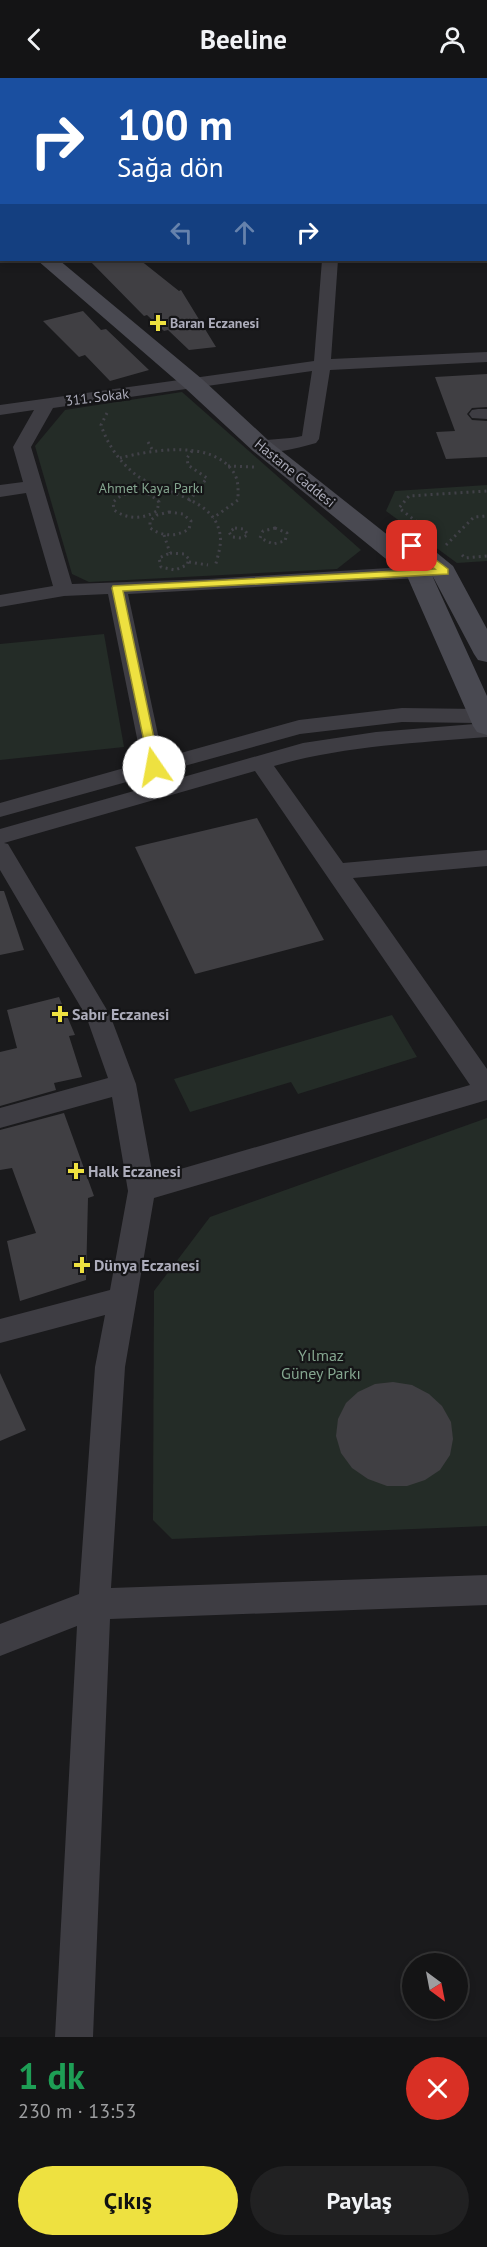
<!DOCTYPE html>
<html lang="tr">
<meta charset="utf-8">
<style>
:root{--surface:#141415;--page:#212122;--text:#f1f3f6;--muted:#9d9ea0;--line:#333334;--accent:#eee140}
body{margin:0;font-family:"PT Sans",sans-serif;background:var(--page);color:var(--text);height:100vh;display:flex;flex-direction:column;font-size:22px;white-space:nowrap}
*{box-sizing:border-box;margin:0}
p{font-size:20px;color:var(--muted)}
.icon{flex:none;width:33px;height:33px;fill:none;stroke:currentColor;stroke-width:2;stroke-linecap:round;stroke-linejoin:round}
.map{position:relative;height:1959px;overflow:hidden}
.drawer{display:flex;flex-direction:column;background:var(--surface);flex:1}
.drawer>*{flex:none}
.banner{position:absolute;left:0px;top:0px;width:488px;height:183px;box-shadow:0 3px 9px #0003,0 0 0 2px var(--line);background:#1a4fa0;color:#fff;overflow:hidden}
.needle{width:39px;rotate:148deg}
.buttons{position:absolute;left:402px;top:1875px;display:grid;gap:12px}
.buttons a{display:grid;place-items:center;width:66px;height:66px;border-radius:50%;background:var(--surface);box-shadow:0 3px 9px #0003,0 0 0 2px var(--line);font-size:30px}
.pin{position:absolute;display:grid;place-items:center;width:51px;height:51px;color:#fff;margin:-26px;border-radius:12px;box-shadow:0 3px 9px #0006}
.me{position:absolute;width:66px;margin:-33px;rotate:348deg;stroke-linejoin:round;filter:drop-shadow(0 0 4px #0008)}
.turn{display:flex;align-items:center;gap:21px;height:126px;padding:0 18px;font-size:27px}
.turn .icon{width:78px;height:78px;stroke-width:2.5}
.turn b{display:block;font-size:42px;line-height:51px}
.lanes{display:flex;align-items:center;height:57px;padding:0 18px;background:#0003;justify-content:center;gap:30px;direction:ltr}
.lanes .off{opacity:.35}
.round{display:grid;place-items:center;flex:none;width:63px;height:63px;border-radius:32px;background:var(--page)}
.overview{display:flex;align-items:center;justify-content:space-between;height:102px;padding:0 18px}
h1{font-size:36px;font-weight:600;line-height:45px;color:#1e9e55}
.button{display:flex;gap:12px;margin-top:auto;padding:12px 18px}
.button a{flex:1;height:69px;border-radius:36px;background:var(--accent);color:#111;font-size:24px;font-weight:600;line-height:69px;text-align:center}
.button a+a{background:var(--page);color:var(--text)}
header{display:flex;justify-content:space-between;align-items:center;height:78px;padding:0 18px;background:var(--surface);font-size:27px;font-weight:600}
.map>svg:first-child{display:block}
.green{fill:#242c27}
.building{fill:#403f43}
.lines{fill:none;stroke-linecap:round;stroke-linejoin:round}
.path{stroke:#414148;stroke-width:3;stroke-dasharray:2 4;stroke-linecap:butt}
.street{fill:#3e3d43;fill-rule:evenodd}
.secondary{fill:#494951;fill-rule:evenodd}
.route{fill:#eee140;stroke:#9b922a;stroke-width:1.5}
.poi-dot{fill:#eee140;stroke:#151517;stroke-width:2}
.labels{text-anchor:middle;dominant-baseline:central;stroke-width:4.5;stroke-linejoin:round;paint-order:stroke}
.far-poi-label{font-size:14px;font-weight:bold;fill:#adadbb;stroke:#151517;text-anchor:start}
.far-street-label{font-size:14px;fill:#adadbb;stroke:#151517}
.far-park-label{font-size:14px;fill:#84a58f;stroke:#151517}
.poi-label{font-size:16px;font-weight:bold;fill:#adadbb;stroke:#151517;text-anchor:start}
.park-label{font-size:16px;fill:#84a58f;stroke:#151517}
</style>
<header><svg class="icon" aria-label="back" viewBox="0 0 24 24"><path d="M15 5l-7 7 7 7"/></svg>Beeline<svg class="icon" aria-label="person" viewBox="0 0 24 24"><circle cx="12" cy="8" r="4"/><path d="M4 21q1-7 8-7t8 7"/></svg></header>
<div class="map">
<svg width="487" height="1959" viewBox="0 0 487 1959">
<rect width="100%" height="100%" fill="#1a1a1c"/>
<g class="green">
<path d="M182 314 361 472 337 491 89 504 72 496 35 368 65 332Z"/>
<path d="M487 407V483L457 485 386 433 395 413Z"/>
<path d="M104 556 124 669 0 682V566Z"/>
<path d="M392 937 417 979 298 1016 291 1004 190 1034 174 1001Z"/>
<path d="M487 1040V1448L172 1461 153 1442 154 1213 210 1139Z"/>
</g>
<g class="building">
<path d="M89 182H140L179 213 181 212 216 269 189 272 168 252 164 253 147 237 144 238Z"/>
<path d="M83 233 101 252 106 251 149 292 110 303 85 277 79 279 43 243Z"/>
<path d="M487 296V329L472 330 467 336 472 342 487 343V379L446 381 436 354 455 353 435 299Z"/>
<path d="M257 740 324 862 195 896 135 769Z"/>
<path d="M0 813H4L24 872 0 877Z"/>
<path d="M59 919 75 957 69 958 82 999 54 1005 56 1012 0 1028V974L17 970 7 932Z"/>
<path d="M64 1035 94 1118 88 1120 86 1202 20 1223 7 1163 36 1155 12 1090 0 1092V1052Z"/>
<path d="M0 1295 26 1352 0 1363Z"/>
<path d="M393 1304 412 1307 429 1316 442 1328 451 1344 453 1361 450 1377 440 1392 425 1402 407 1408H387L368 1401 352 1390 341 1375 336 1358 338 1341 346 1325 358 1314 375 1306Z"/>
</g>
<g class="lines">
<g class="path">
<path d="M107 335 101 347C108 368 121 386 139 399 163 415 211 420 219 452 223 464 218 477 215 489"/>
<path d="M148 364 153 373"/>
<path d="M120 380C151 372 213 361 234 395 239 403 238 413 238 422L213 440"/>
<path d="M228 388 254 389"/>
<path d="M136 414 151 417 159 424 157 433C143 441 128 442 114 432L113 424 122 417Z"/>
<path d="M189 423 207 400 188 387 187 380 192 373"/>
<path d="M169 434 183 436 191 443 189 451C176 459 163 459 150 450V443L157 437Z"/>
<path d="M417 444 399 430 409 418 487 413"/>
<path d="M235 450 244 451 248 457 241 460 232 459 229 454Z"/>
<path d="M275 450 287 455 285 463 273 466 260 460 263 453Z"/>
<path d="M164 457 170 475"/>
<path d="M446 467 474 439 487 438"/>
<path d="M170 475 184 476 189 481 187 487 175 492 161 489 159 480Z"/>
<path d="M462 477 465 480 487 478"/>
<path d="M189 484 208 487"/>
</g>
<g class="street">
<path d="M33 0H47V2H34Z"/>
<path d="M224 0H238L239 2H225Z"/>
<path d="M407 0H421L422 2H408Z"/>
<rect x="486" y="10" width="1" height="8"/>
<rect x="0" y="66" width="2" height="8"/>
<path d="M0 173 2 182H7L0 183Z"/>
<path d="M322 182H338L331 281 487 274V284L330 292 319 361 316 365C297 370 275 377 255 372L252 368 255 364C270 360 286 362 302 358L312 293 53 330 31 369 72 506 208 501 438 487 445 489 448 493 445 497 438 499 128 516 163 680 299 642 402 630 478 631 486 633 487 641 478 645 402 644 300 656 0 739V725L142 685 108 516 64 518 0 529V517L53 508 26 415 0 419V407L23 404 13 369 34 332 0 337V327L314 283Z"/>
<path d="M478 331H487V341L472 340 469 336 472 332Z"/>
<path d="M487 645V659C416 665 343 668 274 688L343 785 487 772V788L353 800 487 991V1022L154 1120 125 1289 111 1510 487 1497V1527L110 1541 93 1959H55L77 1548 0 1578V1546L79 1516 95 1289 105 1237 0 1265V1241L110 1212 128 1113 112 1019 0 1050V1030L108 1000 86 938 0 792V751L303 665 376 654ZM255 693 470 1007 153 1099 136 1006 110 937 8 766 4 765Z"/>
</g>
<g class="secondary">
<path d="M0 135H2V149L0 148Z"/>
<path d="M37 182H59L202 301 269 363 394 462 397 457 406 455 415 457 453 488 487 551V584L478 582 474 576 431 495 487 618V657L477 654 473 648 407 498 253 373 186 311Z"/>
</g>
</g>
<path class="route" d="M412 464 448 491V496L123 513 160 689 154 693 150 692 112 510 113 508 435 491 409 470V465Z"/>
<g class="poi-dot">
<path d="M155 236h6v6h6v6h-6v6h-6v-6h-6v-6h6z"/>
<path d="M57 927h6v6h6v6h-6v6h-6v-6h-6v-6h6z"/>
<path d="M73 1084h6v6h6v6h-6v6h-6v-6h-6v-6h6z"/>
<path d="M79 1178h6v6h6v6h-6v6h-6v-6h-6v-6h6z"/>
</g>
<g class="labels">
<g class="far-poi-label">
<text x="170" y="245">Baran Eczanesi</text>
</g>
<g class="far-street-label">
<text transform="translate(97 319) rotate(-7)">311. Sokak</text>
<text transform="translate(295 395) rotate(39)">Hastane Caddesi</text>
</g>
<g class="far-park-label">
<text x="151" y="410">Ahmet Kaya Parkı</text>
</g>
<g class="poi-label">
<text x="72" y="936">Sabır Eczanesi</text>
<text x="88" y="1093">Halk Eczanesi</text>
<text x="94" y="1187">Dünya Eczanesi</text>
</g>
<g class="park-label">
<text x="321" y="1277">Yılmaz<tspan x="321" dy="18">Güney Parkı</tspan></text>
</g>
</g>
</svg>
<div class="buttons">
<a><svg class="needle" viewBox="-14 -14 28 28"><path d="M0-13l5 13h-10z" fill="#e53935"/><path d="M0 13l5-13h-10z" fill="#9d9ea0"/></svg></a>
</div>
<div class="pin" style="left:412px;top:468px;background:#d93025"><svg class="icon" aria-label="arrive" viewBox="0 0 24 24"><path d="M6 21V4h12l-3 4 3 4H6"/></svg></div>
<svg class="me" style="left:154px;top:689px" viewBox="-20 -20 40 40"><circle r="19" fill="#fff"/><path d="M0-13L10 11 0 6-10 11z" fill="#eee140"/></svg>
<div class="banner">
<div class="turn"><svg class="icon" aria-label="right" viewBox="0 0 24 24"><path d="M7 20v-9h11M14 6l5 5-5 5"/></svg><div><b>100 m</b>Sağa dön</div></div>
<div class="lanes"><svg class="icon off" aria-label="left" viewBox="0 0 24 24"><path d="M17 20v-9H6M10 6l-5 5 5 5"/></svg><svg class="icon off" aria-label="ahead" viewBox="0 0 24 24"><path d="M12 20V5M6 11l6-6 6 6"/></svg><svg class="icon" aria-label="right" viewBox="0 0 24 24"><path d="M7 20v-9h11M14 6l5 5-5 5"/></svg></div>
</div>
</div>
<section class="drawer">
<div class="overview"><div><h1>1 dk</h1><p>230 m · 13:53</p></div><a class="round" style="background:#d93025;color:#fff"><svg class="icon" aria-label="close" viewBox="0 0 24 24"><path d="M6 6l12 12M18 6L6 18"/></svg></a></div>
<div class="button"><a>Çıkış</a><a>Paylaş</a></div>
</section>
